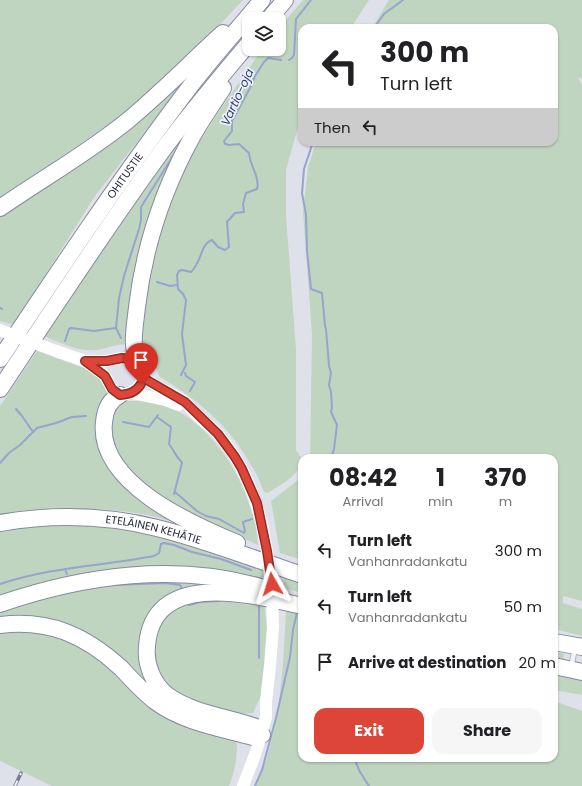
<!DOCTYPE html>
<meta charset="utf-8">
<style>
:root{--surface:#fff;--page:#f6f6f6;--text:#202124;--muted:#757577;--accent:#dc4537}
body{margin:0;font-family:Poppins,sans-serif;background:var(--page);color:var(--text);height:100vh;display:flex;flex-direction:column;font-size:15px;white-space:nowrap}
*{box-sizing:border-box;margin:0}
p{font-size:13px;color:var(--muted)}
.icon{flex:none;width:22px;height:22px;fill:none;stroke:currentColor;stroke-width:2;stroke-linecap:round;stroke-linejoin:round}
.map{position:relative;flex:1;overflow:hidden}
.sheet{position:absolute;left:298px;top:454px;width:260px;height:308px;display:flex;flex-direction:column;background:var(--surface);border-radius:12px;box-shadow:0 1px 3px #0004}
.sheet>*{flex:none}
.top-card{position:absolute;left:298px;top:24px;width:260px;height:122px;border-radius:12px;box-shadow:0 1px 3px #0004;background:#fff;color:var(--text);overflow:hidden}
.tools{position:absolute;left:242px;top:12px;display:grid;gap:8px}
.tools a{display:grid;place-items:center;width:44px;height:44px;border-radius:8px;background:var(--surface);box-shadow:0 1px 3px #0004;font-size:20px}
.pin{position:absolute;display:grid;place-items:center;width:34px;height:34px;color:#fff;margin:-41px -17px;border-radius:50% 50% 50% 0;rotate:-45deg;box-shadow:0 0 4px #0007}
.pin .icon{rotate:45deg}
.me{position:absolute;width:44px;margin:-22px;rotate:354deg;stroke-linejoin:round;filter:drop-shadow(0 0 3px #0008)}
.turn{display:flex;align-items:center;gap:14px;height:84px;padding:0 16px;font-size:18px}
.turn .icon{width:52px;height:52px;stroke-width:2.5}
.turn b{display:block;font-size:28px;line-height:34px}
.then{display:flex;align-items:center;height:38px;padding:0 16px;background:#0003;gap:8px;font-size:15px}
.eta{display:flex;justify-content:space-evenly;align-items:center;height:68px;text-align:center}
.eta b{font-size:24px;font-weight:700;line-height:28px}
.primary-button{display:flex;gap:8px;margin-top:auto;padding:8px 16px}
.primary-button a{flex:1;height:46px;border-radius:12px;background:var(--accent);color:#fff;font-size:16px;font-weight:700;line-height:46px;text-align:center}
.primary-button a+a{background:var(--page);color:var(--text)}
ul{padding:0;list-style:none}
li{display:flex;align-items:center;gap:12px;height:56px;padding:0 16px}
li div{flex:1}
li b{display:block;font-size:15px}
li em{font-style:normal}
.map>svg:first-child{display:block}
.green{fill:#c0d5bf}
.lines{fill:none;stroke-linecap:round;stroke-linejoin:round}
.stream{stroke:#96a4ce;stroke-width:2}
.lane-casing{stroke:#a8aab8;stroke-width:6}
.highway-casing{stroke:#858aa2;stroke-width:18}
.lane{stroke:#f2f3f8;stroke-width:4.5}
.secondary{stroke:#fff;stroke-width:12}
.highway{stroke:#fff;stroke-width:16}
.rail-casing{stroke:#777b95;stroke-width:3.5}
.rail{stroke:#eff0f7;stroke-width:2;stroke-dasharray:6;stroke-linecap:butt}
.secondary-bridge{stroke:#fff;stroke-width:12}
.route-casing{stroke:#8f2d24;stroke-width:10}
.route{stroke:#dc4537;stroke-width:7}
.labels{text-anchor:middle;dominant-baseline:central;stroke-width:3.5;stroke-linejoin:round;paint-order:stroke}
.street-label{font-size:11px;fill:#262a43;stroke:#eff0f7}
.water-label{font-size:12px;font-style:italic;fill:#2c3d7b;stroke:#eff0f7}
</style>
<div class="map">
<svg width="582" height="786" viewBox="0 0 582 786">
<rect width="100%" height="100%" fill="#dfe1ea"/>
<g class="green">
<path d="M0 0H243L196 50 131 110 94 134 0 200Z"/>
<path d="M303 0H369L351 28H302V113L286 170V215L296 349V450L302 459C300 476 281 484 268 493L264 492C260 483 257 473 251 465 228 424 199 401 160 377 151 363 159 346 138 342 143 306 147 266 159 232 169 203 181 174 196 148 216 114 240 82 262 49H279V28Z"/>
<path d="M389 0H582V79L578 77 582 85V601L563 596V603L582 609V636L554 629V458H310L312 334 303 212 308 167 316 142H554V28H372Z"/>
<path d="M202 58 95 196 14 325 0 321V213Z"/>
<path d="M197 117 184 143 128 344C117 344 108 348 97 350 78 352 61 343 44 336L125 215Z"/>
<path d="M37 351 84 368 99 378 108 392 99 414 97 430 101 454 118 477 202 532C187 527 171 521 156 517 105 505 51 508 0 515V406Z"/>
<path d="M125 401C139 401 157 401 170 407 220 430 254 493 258 545 221 528 172 508 140 481 128 472 120 457 115 444 112 437 110 433 111 426 112 415 115 406 125 401Z"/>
<path d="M302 477V560L280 553 271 501Z"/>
<path d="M88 523 172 537 263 569 264 582 207 571 0 598V529L34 524Z"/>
<path d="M284 576 302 583V593L284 588Z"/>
<path d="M169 580 220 586 191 587 166 600 141 647 171 707 103 648 0 621V609L102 584Z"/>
<path d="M202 600 264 602 267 629 265 662 260 698 253 713C249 713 245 714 241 714 224 712 178 699 167 687 165 684 163 680 161 677 149 655 149 627 170 611 178 605 192 602 202 600Z"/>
<path d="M286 610 302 614V758H554V701L582 711V786H256C281 731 283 669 286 610Z"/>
<path d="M0 632H44L76 642 101 659 128 687 162 717 187 728 232 739 237 743C237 758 235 772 229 786H52L0 761Z"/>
<path d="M554 650 564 654 563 661 554 659Z"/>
<path d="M554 675 582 680V695L554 690Z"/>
</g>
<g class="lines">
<g class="stream">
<path d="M374 28 384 14 403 0"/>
<path d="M289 60 292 58 294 55 296 19 311 0"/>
<path d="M313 142 304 169 302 193 306 215 307 251 311 289 322 293 325 326 326 329 329 366 331 373 329 385 331 392 332 407 331 412 337 425 334 449 331 458"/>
<path d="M157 282 170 286 177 285"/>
<path d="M0 308 2 309"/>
<path d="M121 338 116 328 119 298 124 276 139 229 141 220V207L173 156"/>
<path d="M65 341 69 329 71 328 94 331 116 328"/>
<path d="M185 373 186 376 195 382 190 391"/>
<path d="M181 375 186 365 182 334 186 300 183 294 178 289 177 275 179 271 182 270 191 272C202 262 200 244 212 240L218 247 225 250 229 247 227 222 235 213 244 212 243 204 246 193 257 189C260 177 250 166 249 153L239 144 229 145 225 144 224 141 232 131V121L250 88 255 76 264 62 268 58 281 60"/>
<path d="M16 409 22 416 33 432"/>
<path d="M157 417 171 427 169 444C172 448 174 451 176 455 178 459 180 459 182 463L174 494"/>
<path d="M123 422 149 427 158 415"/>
<path d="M0 463 9 453 20 445 37 428 56 423 72 417 86 416"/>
<path d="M175 492 197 511 206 516 219 519 244 533 245 531 243 522 252 519"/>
<path d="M161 544 164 543 174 545 192 552 221 559 251 570"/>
<path d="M65 569 67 574"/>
<path d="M0 584C50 567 102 566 154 556L159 553 161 544"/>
<path d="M114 585 165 583 180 585 182 589"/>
<path d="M187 603 189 605 200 602 219 601"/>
<path d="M258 603 259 605V658"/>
<path d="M354 758 360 772 369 786"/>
<path d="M255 786 262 770 276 718 290 657 293 630 297 612 302 614"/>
</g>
<defs>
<path id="lane" d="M571 668 575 648"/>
<g id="highway">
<path d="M269 19 285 0"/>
<path d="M0 208C42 179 86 154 126 122 160 94 190 63 223 33"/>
<path id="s1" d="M0 359C62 266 124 173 192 84 214 55 239 28 262 0"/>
<path d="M139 364C130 346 135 327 137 307 144 248 163 190 192 137 201 120 213 104 223 88"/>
<path d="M0 389C53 309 105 229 162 151 189 114 219 79 249 43"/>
<path d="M120 395C109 400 105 410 104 422 97 483 191 524 237 543"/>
<path id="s2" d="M0 523C52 514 106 515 157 528 206 540 254 559 302 575"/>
<path d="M0 604C84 575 178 562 264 588"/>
<path d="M0 625C49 619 85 635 121 668 132 680 143 692 156 702 183 722 220 728 253 737L262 735 256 727C228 717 191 713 167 695 153 684 145 664 147 646 153 568 253 595 302 606"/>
<path d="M554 642 582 647"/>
<path d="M554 666 582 672"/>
</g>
</defs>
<use href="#lane" class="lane-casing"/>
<use href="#highway" class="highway-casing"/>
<use href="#lane" class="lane"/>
<g class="secondary">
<path d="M56 351 85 361 105 376 112 389 120 395C145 394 151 365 128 359 121 356 114 360 107 361 99 362 92 360 85 361"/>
<path d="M142 374C153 388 172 392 185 402 189 406 192 410 196 414 203 421 211 427 218 434 241 460 253 490 262 524"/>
<path d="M132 393 165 400 178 405"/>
<path d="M243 786 256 752 266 717V702L270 666 273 627"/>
</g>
<use href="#highway" class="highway"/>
<defs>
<path id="rail" d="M15 786 21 773"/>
</defs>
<use href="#rail" class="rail-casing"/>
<use href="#rail" class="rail"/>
<g class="secondary-bridge">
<path d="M0 330 56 351"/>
<path d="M262 524C269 558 273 592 273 627"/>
</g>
</g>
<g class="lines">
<defs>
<path id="route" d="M141 384C136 392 130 394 120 395L112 389 105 376 85 361H107L122 358 129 359 134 361 138 364 142 374 147 380 185 402 218 434 235 457 242 469 257 503 267 551 272 584"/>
</defs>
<use href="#route" class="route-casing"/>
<use href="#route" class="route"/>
</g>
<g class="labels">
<g class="street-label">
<text stroke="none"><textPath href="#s1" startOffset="222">OHITUSTIE</textPath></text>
<text stroke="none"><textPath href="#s2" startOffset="155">ETELÄINEN KEHÄTIE</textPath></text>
</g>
<g class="water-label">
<text transform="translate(237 97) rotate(-65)">Vartio-oja</text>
</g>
</g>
</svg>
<div class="tools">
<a><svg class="icon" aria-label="layers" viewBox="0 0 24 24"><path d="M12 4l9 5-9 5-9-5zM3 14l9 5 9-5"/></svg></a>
</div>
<div class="pin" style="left:141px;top:384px;background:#d93025"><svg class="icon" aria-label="arrive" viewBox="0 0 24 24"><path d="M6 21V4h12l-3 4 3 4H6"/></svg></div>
<svg class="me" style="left:272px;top:584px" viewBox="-20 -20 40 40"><path d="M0-17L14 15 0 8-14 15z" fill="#dc4537" stroke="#fff" stroke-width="4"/></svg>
<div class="top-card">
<div class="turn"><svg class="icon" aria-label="left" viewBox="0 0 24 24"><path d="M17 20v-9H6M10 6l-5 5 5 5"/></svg><div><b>300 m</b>Turn left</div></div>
<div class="then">Then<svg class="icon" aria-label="left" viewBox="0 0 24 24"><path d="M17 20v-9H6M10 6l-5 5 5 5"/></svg></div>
</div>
<section class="sheet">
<div class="eta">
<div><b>08:42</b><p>Arrival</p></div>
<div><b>1</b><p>min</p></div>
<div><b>370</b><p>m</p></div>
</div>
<ul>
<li><svg class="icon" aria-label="left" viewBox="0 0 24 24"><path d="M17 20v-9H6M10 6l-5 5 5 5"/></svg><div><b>Turn left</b><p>Vanhanradankatu</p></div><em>300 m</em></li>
<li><svg class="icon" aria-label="left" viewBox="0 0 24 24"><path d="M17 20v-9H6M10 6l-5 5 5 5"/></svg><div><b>Turn left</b><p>Vanhanradankatu</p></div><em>50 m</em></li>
<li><svg class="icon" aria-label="arrive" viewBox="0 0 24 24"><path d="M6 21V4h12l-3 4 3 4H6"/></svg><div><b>Arrive at destination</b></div><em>20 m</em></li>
</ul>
<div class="primary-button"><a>Exit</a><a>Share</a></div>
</section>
</div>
